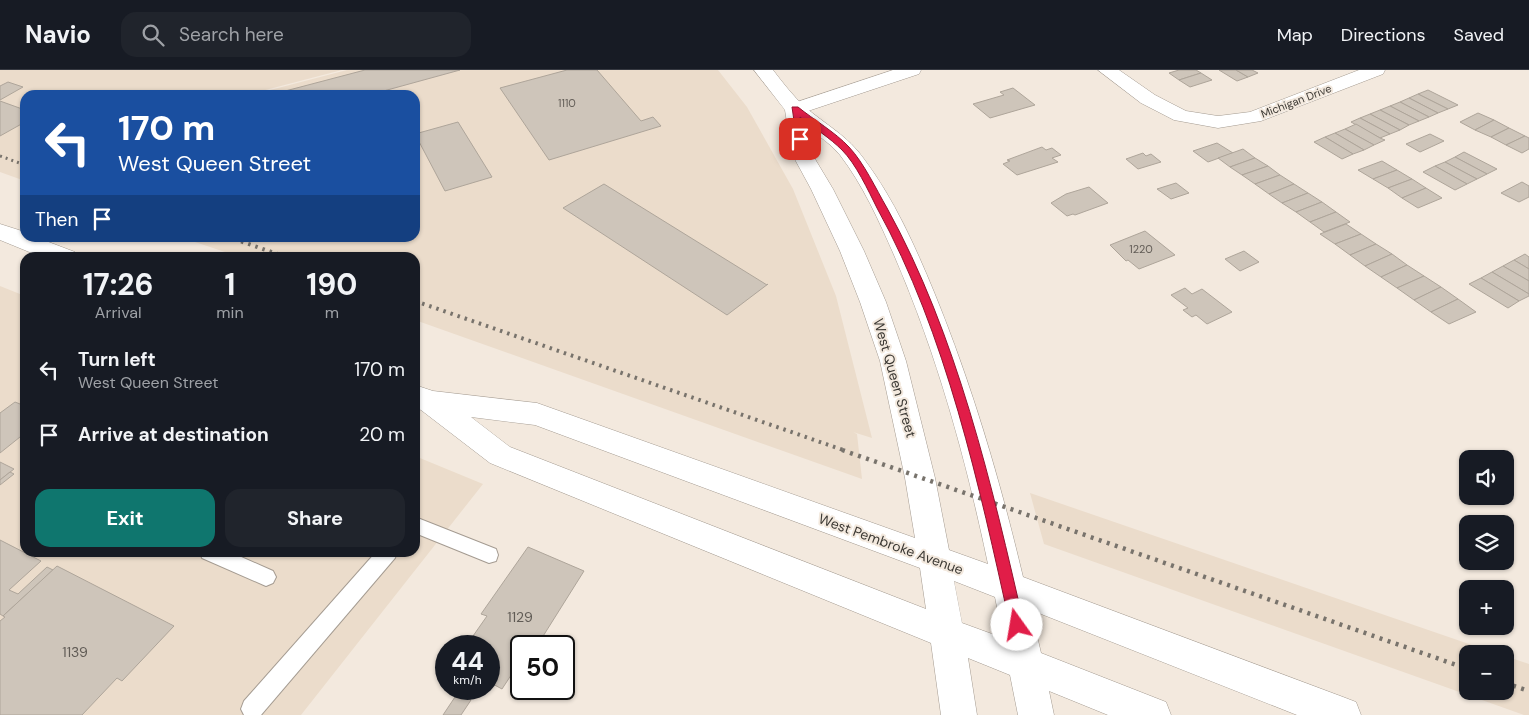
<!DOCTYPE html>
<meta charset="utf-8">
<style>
:root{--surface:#171b24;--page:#20242c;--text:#f1f3f6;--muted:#9ea1a6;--line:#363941;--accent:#0f766e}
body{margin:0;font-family:"DM Sans",sans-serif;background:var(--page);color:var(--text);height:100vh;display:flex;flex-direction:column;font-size:19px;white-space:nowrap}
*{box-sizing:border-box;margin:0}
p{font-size:16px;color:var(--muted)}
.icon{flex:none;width:28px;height:28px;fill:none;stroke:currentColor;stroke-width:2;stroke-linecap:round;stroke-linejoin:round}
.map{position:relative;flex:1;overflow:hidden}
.sheet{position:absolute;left:20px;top:182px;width:400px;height:305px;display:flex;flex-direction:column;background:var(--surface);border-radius:15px;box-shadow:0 1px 4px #0004}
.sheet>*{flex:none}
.top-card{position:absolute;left:20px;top:20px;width:400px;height:152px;border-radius:15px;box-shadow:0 1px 4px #0004;background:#1a4fa0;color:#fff;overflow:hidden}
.controls{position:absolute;left:1459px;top:380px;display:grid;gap:10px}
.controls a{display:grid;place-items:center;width:55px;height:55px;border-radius:10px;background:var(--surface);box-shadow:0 1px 4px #0004;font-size:25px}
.speed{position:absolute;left:435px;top:565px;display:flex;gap:10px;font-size:25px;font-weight:700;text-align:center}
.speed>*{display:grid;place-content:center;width:65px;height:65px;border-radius:50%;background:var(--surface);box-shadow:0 1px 4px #0004;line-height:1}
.speed small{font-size:12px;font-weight:400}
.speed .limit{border:2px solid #111;border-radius:8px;background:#fff;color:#111}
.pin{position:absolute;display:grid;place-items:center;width:42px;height:42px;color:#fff;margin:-21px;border-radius:10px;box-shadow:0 2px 8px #0006}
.me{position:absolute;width:55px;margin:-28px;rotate:347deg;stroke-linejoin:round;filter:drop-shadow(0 0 4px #0008)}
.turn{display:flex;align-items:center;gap:18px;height:105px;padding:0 15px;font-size:22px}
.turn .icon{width:65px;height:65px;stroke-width:2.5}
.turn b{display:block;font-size:35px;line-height:42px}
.then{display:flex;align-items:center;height:48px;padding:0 15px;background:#0003;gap:10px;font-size:19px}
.eta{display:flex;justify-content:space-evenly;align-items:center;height:85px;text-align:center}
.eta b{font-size:30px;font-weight:700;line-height:35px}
.cta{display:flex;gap:10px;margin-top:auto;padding:10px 15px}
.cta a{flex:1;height:58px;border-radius:15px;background:var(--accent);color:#fff;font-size:20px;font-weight:700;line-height:58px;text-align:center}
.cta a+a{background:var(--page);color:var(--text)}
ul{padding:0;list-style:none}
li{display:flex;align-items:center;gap:15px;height:65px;padding:0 15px}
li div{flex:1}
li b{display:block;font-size:19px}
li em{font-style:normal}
header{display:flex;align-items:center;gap:30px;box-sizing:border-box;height:70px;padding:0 25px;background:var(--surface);border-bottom:1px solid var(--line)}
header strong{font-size:24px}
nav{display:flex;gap:28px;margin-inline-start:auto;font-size:18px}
.search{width:350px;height:45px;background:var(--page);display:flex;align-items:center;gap:12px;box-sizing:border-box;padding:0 18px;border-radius:15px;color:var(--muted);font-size:19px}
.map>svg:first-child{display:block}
.built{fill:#ebdccb}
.building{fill:#cec5ba;stroke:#aea59a}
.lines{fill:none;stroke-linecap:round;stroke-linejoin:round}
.service-casing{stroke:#a49b91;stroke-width:2}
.minor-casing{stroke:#a49b91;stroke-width:1}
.secondary-casing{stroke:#a49b91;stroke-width:1}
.service{fill:#fff;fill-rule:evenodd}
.minor{fill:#fff;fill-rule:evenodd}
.secondary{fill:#fff;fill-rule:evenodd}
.rail-far2{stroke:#78736c;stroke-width:3;stroke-dasharray:2 4;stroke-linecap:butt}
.rail-far1{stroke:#78736c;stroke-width:4;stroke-dasharray:2.5 5;stroke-linecap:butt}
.rail{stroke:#78736c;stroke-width:4.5;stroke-dasharray:3 5.5;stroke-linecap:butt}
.route{fill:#e11d48;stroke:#92132f}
.labels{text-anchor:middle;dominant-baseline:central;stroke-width:4;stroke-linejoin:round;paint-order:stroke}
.far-street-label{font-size:11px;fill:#3b3833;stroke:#f3e9de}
.number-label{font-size:11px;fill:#605b55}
.street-label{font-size:14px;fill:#3b3833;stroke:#f3e9de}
.near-number-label{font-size:14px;fill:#605b55}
</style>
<header>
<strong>Navio</strong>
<div class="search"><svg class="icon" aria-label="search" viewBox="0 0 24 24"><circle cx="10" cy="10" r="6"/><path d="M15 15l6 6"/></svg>Search here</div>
<nav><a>Map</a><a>Directions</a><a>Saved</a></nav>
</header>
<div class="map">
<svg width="1529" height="645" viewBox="0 0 1529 645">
<rect width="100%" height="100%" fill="#f3e9de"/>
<g class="built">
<path d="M0 0H342L246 25H25V111L0 102Z"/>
<path d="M347 0H718L747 37 793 119 836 226 872 368 853 362 857 364 862 409 415 250V188L240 187 183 168H415V25H251Z"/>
<path d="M0 216 25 226V482H415V386L483 414 301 645H0Z"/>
<path d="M1030 423 1498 584H1468V621H1505V586L1529 594V645H1524L1044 474Z"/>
</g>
<g class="building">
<path d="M365 0H460L369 25H270Z"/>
<path d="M567 0H597L641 51 653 47 661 56 549 90 500 18Z"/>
<path d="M1179 0H1196L1201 3 1179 10 1169 3Z"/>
<path d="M1219 0H1236L1248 7 1237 11Z"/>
<path d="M1236 0H1252L1258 3 1248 7Z"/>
<path d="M1201 3 1212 10 1190 17 1179 10Z"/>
<path d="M8 12 23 17 0 30V16Z"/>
<path d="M1013 18 1035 35 990 48 973 34 1004 25 1000 22Z"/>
<path d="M1428 20 1458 35 1448 39 1418 24Z"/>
<path d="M1418 24 1448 39 1438 43 1409 28Z"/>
<path d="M1409 28 1438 43 1429 47 1400 32Z"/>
<path d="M0 31 25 40V52L0 66Z"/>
<path d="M1400 32 1429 47 1419 51 1390 36Z"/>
<path d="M1390 36 1419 51 1409 55 1380 40Z"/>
<path d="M1380 40 1409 55 1400 60 1370 44Z"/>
<path d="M1478 43 1494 50 1475 60 1460 52Z"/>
<path d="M1370 44 1400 60 1390 64 1360 48Z"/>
<path d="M1360 48 1390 64 1380 68 1351 52Z"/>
<path d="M1494 50 1509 58 1491 67 1475 60Z"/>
<path d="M458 52 492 107 445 121 415 64Z"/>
<path d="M1356 54 1380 68 1385 70 1374 75 1345 59Z"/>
<path d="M1509 58 1525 66 1506 75 1491 67Z"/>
<path d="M1345 59 1374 75 1364 80 1335 63Z"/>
<path d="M1335 63 1364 80 1353 84 1325 67Z"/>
<path d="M1430 64 1444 71 1420 82 1406 74Z"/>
<path d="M1525 66 1529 68V79L1522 83 1506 75Z"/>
<path d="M1325 67 1353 84 1342 89 1314 72Z"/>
<path d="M1217 73 1233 83 1208 92 1193 81Z"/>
<path d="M1042 77 1046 80 1052 78 1061 85 1052 88 1058 92 1017 105 1003 94 1010 91 1007 90Z"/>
<path d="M1243 79 1255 88 1230 97 1218 88Z"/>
<path d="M1464 82 1497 99 1487 104 1455 87Z"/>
<path d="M1143 83 1146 86 1151 84 1161 92 1138 99 1126 89Z"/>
<path d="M1455 87 1487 104 1477 109 1445 92Z"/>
<path d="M1255 88 1268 96 1242 105 1230 97Z"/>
<path d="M1382 91 1397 100 1373 109 1358 100Z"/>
<path d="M1445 92 1477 109 1467 114 1435 96Z"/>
<path d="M1268 96 1280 105 1255 114 1242 105Z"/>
<path d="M1435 96 1467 114 1455 120 1423 102Z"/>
<path d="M1397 100 1412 109 1388 118 1373 109Z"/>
<path d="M1280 105 1294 114 1269 124 1255 114Z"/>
<path d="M1412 109 1426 118 1402 128 1388 118Z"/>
<path d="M1522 112 1529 116V127L1519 132 1501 123Z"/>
<path d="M1176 113 1189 123 1171 129 1157 119Z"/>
<path d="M604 114 767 215 768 214 727 245 563 138Z"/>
<path d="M1294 114 1308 123 1282 133 1269 124Z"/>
<path d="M1089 117 1108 133 1075 145 1073 144 1067 146 1051 133 1066 124Z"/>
<path d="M1426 118 1442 128 1418 138 1402 128Z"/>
<path d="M1308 123 1322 132 1296 142 1282 133Z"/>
<path d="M1322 132 1336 142 1310 152 1296 142Z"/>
<path d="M1336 142 1350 152 1324 162 1310 152Z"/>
<path d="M1346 154 1361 164 1335 174 1320 164Z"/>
<path d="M1145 161 1175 185 1139 199 1128 190 1126 191 1110 175Z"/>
<path d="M1361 164 1376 174 1350 185 1335 174Z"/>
<path d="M1376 174 1392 184 1365 196 1350 185Z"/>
<path d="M1244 181 1259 192 1240 201 1225 189Z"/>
<path d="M1392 184 1407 195 1381 207 1365 196Z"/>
<path d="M1525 184 1529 187V199L1514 190Z"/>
<path d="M1514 190 1529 199V211L1503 196Z"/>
<path d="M1407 195 1424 206 1397 218 1381 207Z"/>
<path d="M1503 196 1529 211V224L1492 202Z"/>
<path d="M1492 202 1529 224V226L1519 231 1481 208Z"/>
<path d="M1424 206 1441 217 1414 230 1397 218Z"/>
<path d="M1481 208 1519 231 1508 238 1469 214Z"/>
<path d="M1441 217 1458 229 1431 242 1414 230Z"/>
<path d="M1185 218 1192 224 1202 219 1232 242 1207 254 1196 245 1192 247 1183 240 1188 238 1171 225Z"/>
<path d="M1458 229 1476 242 1449 254 1431 242Z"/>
<path d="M15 332 25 336V363L0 383V343Z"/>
<path d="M0 392 14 399 0 410Z"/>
<path d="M10 402 14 404 0 415V410Z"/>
<path d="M0 470 41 491 9 520 18 524 47 497 53 500 3 546 0 544Z"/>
<path d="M528 477 584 501 540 571 535 569 530 576H521V590L502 619 489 612V576H466L487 546 481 544Z"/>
<path d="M57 496 174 556 122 611 117 608 82 645H0V551L5 547 3 546Z"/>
<path d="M457 624 471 630 461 645H443Z"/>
</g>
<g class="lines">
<defs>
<g id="service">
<path d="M415 447 496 479 498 485 496 491 489 493 415 463Z"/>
<path d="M200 482H230L273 501 276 507 273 513 266 516 202 488Z"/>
<path d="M376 482H397L395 488 261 645H244L241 639 244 631Z"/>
</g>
<g id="minor">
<path d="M893 0H921L919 4 802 43 795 45 788 43 785 39 788 35Z"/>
<path d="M1098 0H1119L1155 25 1186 41 1218 46 1250 42 1359 0H1385L1383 4 1261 51 1218 58 1174 50 1141 33Z"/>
</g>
<g id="secondary">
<path d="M754 0H773C783 13 793 26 805 37 826 55 848 66 864 89 894 129 915 176 934 222 972 315 1000 410 1023 507L1343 627 1356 632 1361 645H1297L1031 540 1041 583 1166 632 1171 645H1108L1049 621 1054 645H1018L1010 605 968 588 977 645H941L931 573 490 393 421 340 415 337V315L433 321 537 333 915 468 905 408 880 291 860 232 840 181 811 119 792 84 785 40ZM808 58C819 66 831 74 840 85 863 115 879 151 894 185 937 284 966 389 988 494L949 480 935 408 906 291 886 232 864 181 833 119 812 84ZM471 347 535 355 920 498 926 539 510 377ZM954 511 995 527 1003 568 962 553Z"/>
<path d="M0 154 25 162V168H38L75 182 79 188H44L0 170Z"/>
</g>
</defs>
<use href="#service" class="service-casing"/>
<use href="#minor" class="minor-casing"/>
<use href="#secondary" class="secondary-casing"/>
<use href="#service" class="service"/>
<use href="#minor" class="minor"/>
<use href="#secondary" class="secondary"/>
<g class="rail-far2">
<path d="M0 86 25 95"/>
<path d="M232 168 238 170"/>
</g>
<g class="rail-far1">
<path d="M234 169 289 188"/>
<path d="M415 231 846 381"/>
</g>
<g class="rail">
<path d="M842 380 1468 599"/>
<path d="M1505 613 1529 621"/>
</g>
</g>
<path class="route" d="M792 37H798C814 50 835 62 849 77 864 93 876 119 887 138 957 265 992 415 1024 555L1022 560 1017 562 1012 560 1010 555C979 415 947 265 877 138 868 120 856 94 842 80 830 68 814 58 800 47L804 69 797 71Z"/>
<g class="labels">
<g class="far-street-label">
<text transform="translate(1296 31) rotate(-21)">Michigan Drive</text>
</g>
<g class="number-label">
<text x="567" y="33">1110</text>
<text x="1141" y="179">1220</text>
</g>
<g class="street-label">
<text transform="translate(895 308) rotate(74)">West Queen Street</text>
<text transform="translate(891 474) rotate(20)">West Pembroke Avenue</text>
</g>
<g class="near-number-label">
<text x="520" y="547">1129</text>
<text x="75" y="582">1139</text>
</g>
</g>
</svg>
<div class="controls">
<a><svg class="icon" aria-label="sound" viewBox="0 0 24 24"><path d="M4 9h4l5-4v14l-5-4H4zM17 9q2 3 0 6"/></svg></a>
<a><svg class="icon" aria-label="layers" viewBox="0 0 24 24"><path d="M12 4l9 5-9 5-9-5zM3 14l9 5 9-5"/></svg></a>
<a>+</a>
<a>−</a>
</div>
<div class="speed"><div>44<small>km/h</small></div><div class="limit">50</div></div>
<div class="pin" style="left:800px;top:69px;background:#d93025"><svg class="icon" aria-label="arrive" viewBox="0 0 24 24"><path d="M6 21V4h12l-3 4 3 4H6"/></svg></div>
<svg class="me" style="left:1017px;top:555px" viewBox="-20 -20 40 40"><circle r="19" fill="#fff"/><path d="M0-13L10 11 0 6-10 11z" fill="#e11d48"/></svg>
<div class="top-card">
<div class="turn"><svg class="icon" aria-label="left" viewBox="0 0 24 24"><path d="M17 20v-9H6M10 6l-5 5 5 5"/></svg><div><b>170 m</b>West Queen Street</div></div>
<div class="then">Then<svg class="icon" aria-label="arrive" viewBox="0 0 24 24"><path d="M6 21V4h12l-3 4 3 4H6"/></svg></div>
</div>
<section class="sheet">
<div class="eta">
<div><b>17:26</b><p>Arrival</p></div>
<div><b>1</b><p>min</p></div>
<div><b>190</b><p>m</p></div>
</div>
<ul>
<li><svg class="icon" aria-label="left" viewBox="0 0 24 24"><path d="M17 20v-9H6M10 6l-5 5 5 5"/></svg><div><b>Turn left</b><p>West Queen Street</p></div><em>170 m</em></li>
<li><svg class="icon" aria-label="arrive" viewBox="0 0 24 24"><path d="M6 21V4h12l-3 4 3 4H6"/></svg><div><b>Arrive at destination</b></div><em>20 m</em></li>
</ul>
<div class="cta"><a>Exit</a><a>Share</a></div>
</section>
</div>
